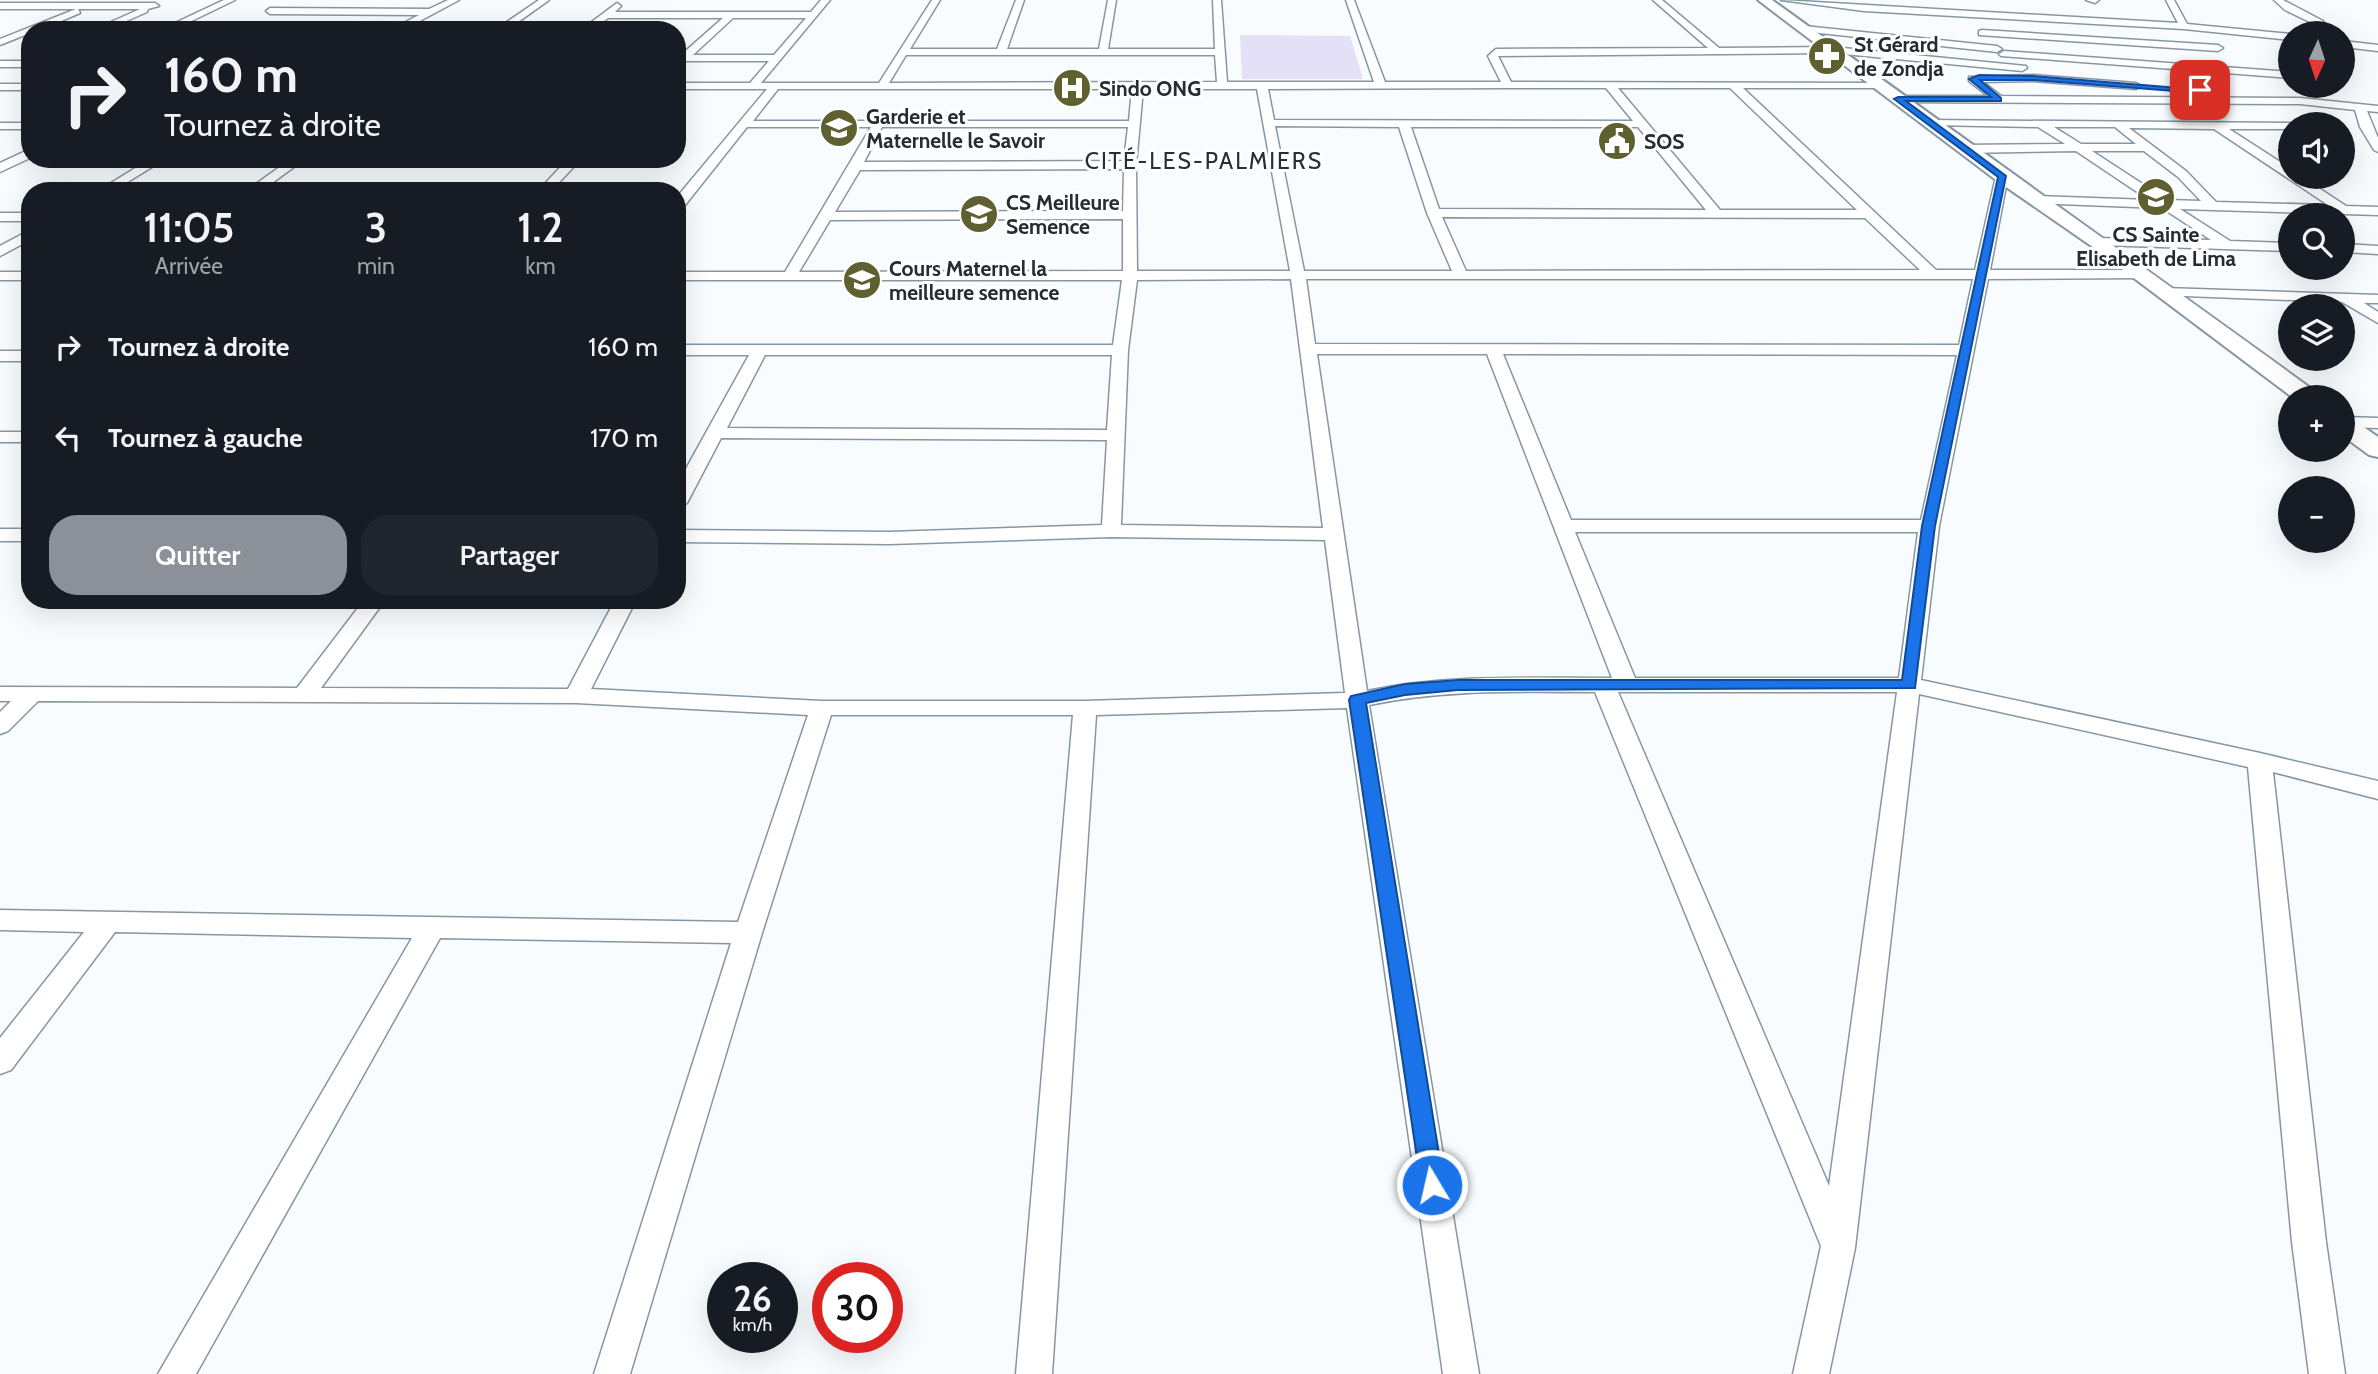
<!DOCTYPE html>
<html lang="fr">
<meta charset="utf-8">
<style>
:root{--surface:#171b24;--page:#20242c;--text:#f1f3f6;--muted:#9ea1a6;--accent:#8c9099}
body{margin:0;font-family:Cabin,sans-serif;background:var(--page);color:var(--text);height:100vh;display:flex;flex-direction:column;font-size:26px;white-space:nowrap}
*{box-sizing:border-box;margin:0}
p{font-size:23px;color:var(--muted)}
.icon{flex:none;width:38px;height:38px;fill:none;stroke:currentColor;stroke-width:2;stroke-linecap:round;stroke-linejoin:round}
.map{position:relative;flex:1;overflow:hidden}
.drawer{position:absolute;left:21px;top:182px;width:665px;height:427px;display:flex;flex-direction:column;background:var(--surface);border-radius:28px;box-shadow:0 7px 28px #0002}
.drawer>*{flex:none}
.guide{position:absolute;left:21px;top:21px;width:665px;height:147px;border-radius:28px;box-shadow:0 7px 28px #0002;background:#171b24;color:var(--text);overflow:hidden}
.needle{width:46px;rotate:183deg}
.controls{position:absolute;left:2278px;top:21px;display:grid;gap:14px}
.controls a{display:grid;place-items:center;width:77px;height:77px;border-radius:50%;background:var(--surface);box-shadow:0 7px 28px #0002;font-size:35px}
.speed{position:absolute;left:707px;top:1262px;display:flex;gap:14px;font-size:35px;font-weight:700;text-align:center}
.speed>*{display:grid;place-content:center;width:91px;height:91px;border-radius:50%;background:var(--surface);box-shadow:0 7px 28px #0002;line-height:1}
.speed small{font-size:18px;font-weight:400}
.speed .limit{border:10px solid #d22;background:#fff;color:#111}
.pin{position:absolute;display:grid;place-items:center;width:60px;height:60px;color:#fff;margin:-30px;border-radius:14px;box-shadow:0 4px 10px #0006}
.me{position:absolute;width:77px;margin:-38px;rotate:351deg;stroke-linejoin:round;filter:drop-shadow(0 0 5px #0008)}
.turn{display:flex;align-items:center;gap:24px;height:147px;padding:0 28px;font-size:32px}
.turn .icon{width:91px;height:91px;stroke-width:2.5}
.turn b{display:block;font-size:49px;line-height:60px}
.eta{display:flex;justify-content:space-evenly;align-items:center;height:119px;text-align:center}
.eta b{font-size:42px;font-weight:600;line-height:49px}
.button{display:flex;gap:14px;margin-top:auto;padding:14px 28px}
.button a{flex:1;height:80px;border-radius:28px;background:var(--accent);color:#fff;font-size:28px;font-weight:600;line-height:80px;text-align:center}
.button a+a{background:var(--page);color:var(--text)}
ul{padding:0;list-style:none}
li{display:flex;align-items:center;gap:21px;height:91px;padding:0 28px}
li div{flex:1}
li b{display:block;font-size:26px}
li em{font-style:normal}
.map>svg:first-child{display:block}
.green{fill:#e3e0f7}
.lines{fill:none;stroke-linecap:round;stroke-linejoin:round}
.street-casing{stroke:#8697a3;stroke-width:3}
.secondary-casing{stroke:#8697a3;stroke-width:4}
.street{fill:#fff;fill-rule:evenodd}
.secondary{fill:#fff;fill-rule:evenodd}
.route{fill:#1a73e8;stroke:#114b97;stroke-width:2}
.labels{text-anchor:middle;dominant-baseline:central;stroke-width:6;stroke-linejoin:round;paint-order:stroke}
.far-poi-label{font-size:21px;font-weight:bold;fill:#262d32;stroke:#fff;text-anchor:start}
.far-quarter-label{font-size:23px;letter-spacing:2px;fill:#22303b;stroke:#fff}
</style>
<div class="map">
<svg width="2378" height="1374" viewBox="0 0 2378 1374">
<rect width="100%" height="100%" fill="#f8fcff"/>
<path class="green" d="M1240 35 1350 36 1363 79H1242Z"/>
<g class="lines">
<defs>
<g id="street">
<path d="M224 0H235L173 30H160Z"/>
<path d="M448 0H459L403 30H390L419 15 270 14 266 11 270 8 429 9Z"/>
<path d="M539 0H549L507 30H495Z"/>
<path d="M821 0H830L761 83H879L932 0H940L910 49H997L1016 0H1024L1007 49H1099L1108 0H1116L1108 49H1215L1213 0H1221L1227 82H1374L1346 0H1354L1385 82H1501L1488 56 1496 49 1708 48 1653 0H1662L1719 48 1833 47 2026 66 2027 68 2022 71 1833 53 1498 56 1511 82 1884 83 1885 85 1880 88H1743L1936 270H1975L1996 176 2002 172 2008 176 1990 270H2140L2147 274 2140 278 1988 279 1939 526 1921 680 2260 753 2378 781V799L2273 772 2326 1242 2345 1374H2309L2292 1242 2248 767 1919 694 1855 1248 1829 1374H1793L1821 1246 1595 692C1519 692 1444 689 1369 705L1479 1374H1443L1347 708 1096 715 1052 1374H1016L1073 715H831L762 933 630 1374H594L731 943 440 938 196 1374H158L412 938 115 932 11 1070 0 1074V1038L84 932 0 930V910L738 922 808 715 576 703 38 701 8 731 0 734V712L11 701H0V687L297 688 364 600H385L321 688 568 689 615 600H636L591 689 822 701H1085L1345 693 1325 540 1111 537 889 544 677 542V530L889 532 1102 525 1107 440 721 438 687 503 677 509V485L749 355H677V345H1113L1122 280H677V272H785L871 127H747L682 209 677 210V197L767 89H677V83H750L769 61H677V55H681L723 18H608L592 30H581L617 3 621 6 615 12H811ZM733 18H806L774 55H693ZM906 55H1215L1217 82 889 83ZM1505 88H1606L1633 121 1274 120 1268 89ZM1618 88H1730L1857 210H1720ZM778 89H1132L1129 121H753ZM1143 89H1257L1290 271H1137L1136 165ZM1275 126 1399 127 1427 213 1452 271H1304ZM882 127H1128L1124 161 864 162ZM1411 127H1638L1706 210 1439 209ZM1124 169 1123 211 835 212 860 170ZM1442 217 1865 218 1920 270 1466 271ZM1123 219V271L799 272 830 220ZM1291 279 1323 528 1121 525 1128 350 1137 280ZM1306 279H1973L1959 345 1315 344ZM1317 354H1487L1612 678C1530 678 1448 674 1367 691ZM1503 354 1957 355 1921 520H1571ZM765 355H1112L1107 430 727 428ZM1575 532H1918L1899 678H1635ZM1618 692H1897L1829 1186Z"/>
<path d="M1781 0 2178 23 2166 0H2174L2187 24 2291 34V40L2184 29 1864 11Z"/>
<path d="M2086 0H2099L2095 3Z"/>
<path d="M2274 0H2283L2323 21 2328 33H2318L2316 25 2285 10Z"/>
<path d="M0 3H155L159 6 148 9 147 12 106 30H93L140 9H78L80 13 40 30H30V33L0 45V39L76 9H0Z"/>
<path d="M235 25H330L335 28 232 30V26Z"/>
<path d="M1804 26 1997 46 2002 49 1997 52 1801 31V27Z"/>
<path d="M1982 30 2218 45 2223 48 2218 51 1979 35V31Z"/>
<path d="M2343 41 2378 45V51L2343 47Z"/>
<path d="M2004 51 2291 72V78L2001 56 1999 54Z"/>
<rect x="0" y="61" width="30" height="6"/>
<path d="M2033 75 2136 83 2141 86 2136 89 2033 81 1983 82 2001 96 2300 98 2378 106V112L2367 111 2378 138V152L2374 150 2360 127 2355 110 2300 104 1898 102 1893 99 1898 96H1988L1969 81V77Z"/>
<rect x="0" y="84" width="30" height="6"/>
<path d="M1926 120 2291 123 2295 124H2291V129H2229L2291 169V177H2302L2346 206 2378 207V215L2180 209 2230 241 2291 243V251L2097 245 2092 244V238L2211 240 2162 208 2031 203V197L2036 196 2149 200 2076 151 1965 153 1959 149 1965 145 2065 144 2038 127 1930 125 1924 122ZM2054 127H2115L2136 144H2081ZM2129 128 2214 129 2328 205 2216 202 2186 171ZM2092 151H2144L2178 177 2201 201 2167 200Z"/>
<rect x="0" y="123" width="30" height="6"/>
<path d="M30 149V158L0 172V163Z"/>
<path d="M150 159H165L113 191H98Z"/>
<path d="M291 159H305L261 191H246Z"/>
<path d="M568 159H581L551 191H538Z"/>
<rect x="0" y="213" width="30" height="8"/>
<path d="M30 230V240L0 256V246Z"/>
<path d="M2343 244 2378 246V254L2343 252Z"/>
<rect x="0" y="272" width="30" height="8"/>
<path d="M2164 288 2378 295V303H2364L2378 312V323L2342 302 2159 295 2157 292Z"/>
<rect x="0" y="351" width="30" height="10"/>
<path d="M2343 417 2378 418V428L2343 427Z"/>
<rect x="0" y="432" width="30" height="10"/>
<rect x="0" y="529" width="30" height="12"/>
</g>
<g id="secondary">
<path d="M1758 0H1772C1953 132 2135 260 2316 392L2319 397H2292L2090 245 1996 180Z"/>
<path d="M2343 416 2352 419 2378 437V457L2369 455 2343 436Z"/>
</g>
</defs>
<use href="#street" class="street-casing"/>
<use href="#secondary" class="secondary-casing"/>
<use href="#street" class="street"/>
<use href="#secondary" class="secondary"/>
</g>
<path class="route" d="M1979 75 2033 76 2204 90 2200 93 2033 80H1980L2001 98V101H1906L2006 176 1935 526 1915 688 1458 690 1405 695 1366 703 1444 1185 1440 1193 1432 1196 1424 1193 1421 1185 1349 700 1351 696 1405 684 1458 680H1902L1922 526 1998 177 1894 99 1898 97H1991L1969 79Z"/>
<defs>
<symbol id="pharmacy-disc" viewBox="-11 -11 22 22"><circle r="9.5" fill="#5e612f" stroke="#fff"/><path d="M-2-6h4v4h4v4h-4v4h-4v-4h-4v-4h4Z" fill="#fff"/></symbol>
<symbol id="hospital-disc" viewBox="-11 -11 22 22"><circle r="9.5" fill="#5e612f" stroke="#fff"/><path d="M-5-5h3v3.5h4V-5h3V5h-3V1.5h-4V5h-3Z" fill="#fff"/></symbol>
<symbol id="school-disc" viewBox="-11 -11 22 22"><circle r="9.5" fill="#5e612f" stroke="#fff"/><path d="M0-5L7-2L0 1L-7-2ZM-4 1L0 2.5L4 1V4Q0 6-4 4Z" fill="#fff"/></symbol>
<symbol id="civic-disc" viewBox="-11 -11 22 22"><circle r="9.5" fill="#5e612f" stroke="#fff"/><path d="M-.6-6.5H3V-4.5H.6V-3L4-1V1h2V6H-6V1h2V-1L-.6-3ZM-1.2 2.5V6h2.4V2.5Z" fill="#fff"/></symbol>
</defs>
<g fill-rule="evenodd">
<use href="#pharmacy-disc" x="1805" y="34" width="44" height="44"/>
<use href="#hospital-disc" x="1050" y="66" width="44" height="44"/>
<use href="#school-disc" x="817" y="106" width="44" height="44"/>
<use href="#civic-disc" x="1595" y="119" width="44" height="44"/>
<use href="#school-disc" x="2134" y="175" width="44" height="44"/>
<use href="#school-disc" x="957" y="192" width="44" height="44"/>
<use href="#school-disc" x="840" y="258" width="44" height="44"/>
</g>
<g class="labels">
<g class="far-poi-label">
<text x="1854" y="44">St Gérard<tspan x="1854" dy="24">de Zondja</tspan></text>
<text x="1099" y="88">Sindo ONG</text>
<text x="866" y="116">Garderie et<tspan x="866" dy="24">Maternelle le Savoir</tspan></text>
<text x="1644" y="141">SOS</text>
<text x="1006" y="202">CS Meilleure<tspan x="1006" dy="24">Semence</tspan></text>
<text x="2156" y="234" text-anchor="middle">CS Sainte<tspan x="2156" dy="24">Elisabeth de Lima</tspan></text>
<text x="889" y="268">Cours Maternel la<tspan x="889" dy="24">meilleure semence</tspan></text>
</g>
<g class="far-quarter-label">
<text x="1204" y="161">CITÉ-LES-PALMIERS</text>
</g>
</g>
</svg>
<div class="controls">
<a><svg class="needle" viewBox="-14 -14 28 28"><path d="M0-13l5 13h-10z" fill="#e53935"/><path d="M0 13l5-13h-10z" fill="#9ea1a6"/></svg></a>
<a><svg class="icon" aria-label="sound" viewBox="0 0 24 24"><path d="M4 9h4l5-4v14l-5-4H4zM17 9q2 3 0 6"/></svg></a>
<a><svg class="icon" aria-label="search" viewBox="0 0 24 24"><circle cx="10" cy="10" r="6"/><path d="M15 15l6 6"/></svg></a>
<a><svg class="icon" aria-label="layers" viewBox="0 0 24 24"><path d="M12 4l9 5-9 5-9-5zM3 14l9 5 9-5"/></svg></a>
<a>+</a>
<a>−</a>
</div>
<div class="speed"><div>26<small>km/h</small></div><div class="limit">30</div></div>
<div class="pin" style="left:2200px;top:90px;background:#d93025"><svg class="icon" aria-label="arrive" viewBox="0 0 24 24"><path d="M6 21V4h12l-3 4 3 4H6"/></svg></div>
<svg class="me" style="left:1432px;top:1185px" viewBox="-20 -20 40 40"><circle r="17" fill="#1a73e8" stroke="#fff" stroke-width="3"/><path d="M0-11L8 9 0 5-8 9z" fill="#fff"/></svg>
<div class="guide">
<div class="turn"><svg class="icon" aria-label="right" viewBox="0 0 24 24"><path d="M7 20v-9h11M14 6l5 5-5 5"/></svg><div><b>160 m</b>Tournez à droite</div></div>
</div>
<section class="drawer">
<div class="eta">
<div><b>11:05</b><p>Arrivée</p></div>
<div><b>3</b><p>min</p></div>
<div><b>1.2</b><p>km</p></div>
</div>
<ul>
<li><svg class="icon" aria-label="right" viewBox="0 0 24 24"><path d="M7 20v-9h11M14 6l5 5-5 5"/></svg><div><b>Tournez à droite</b></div><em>160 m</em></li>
<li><svg class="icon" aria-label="left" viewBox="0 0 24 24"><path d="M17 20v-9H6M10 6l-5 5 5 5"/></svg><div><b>Tournez à gauche</b></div><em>170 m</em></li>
</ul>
<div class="button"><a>Quitter</a><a>Partager</a></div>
</section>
</div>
